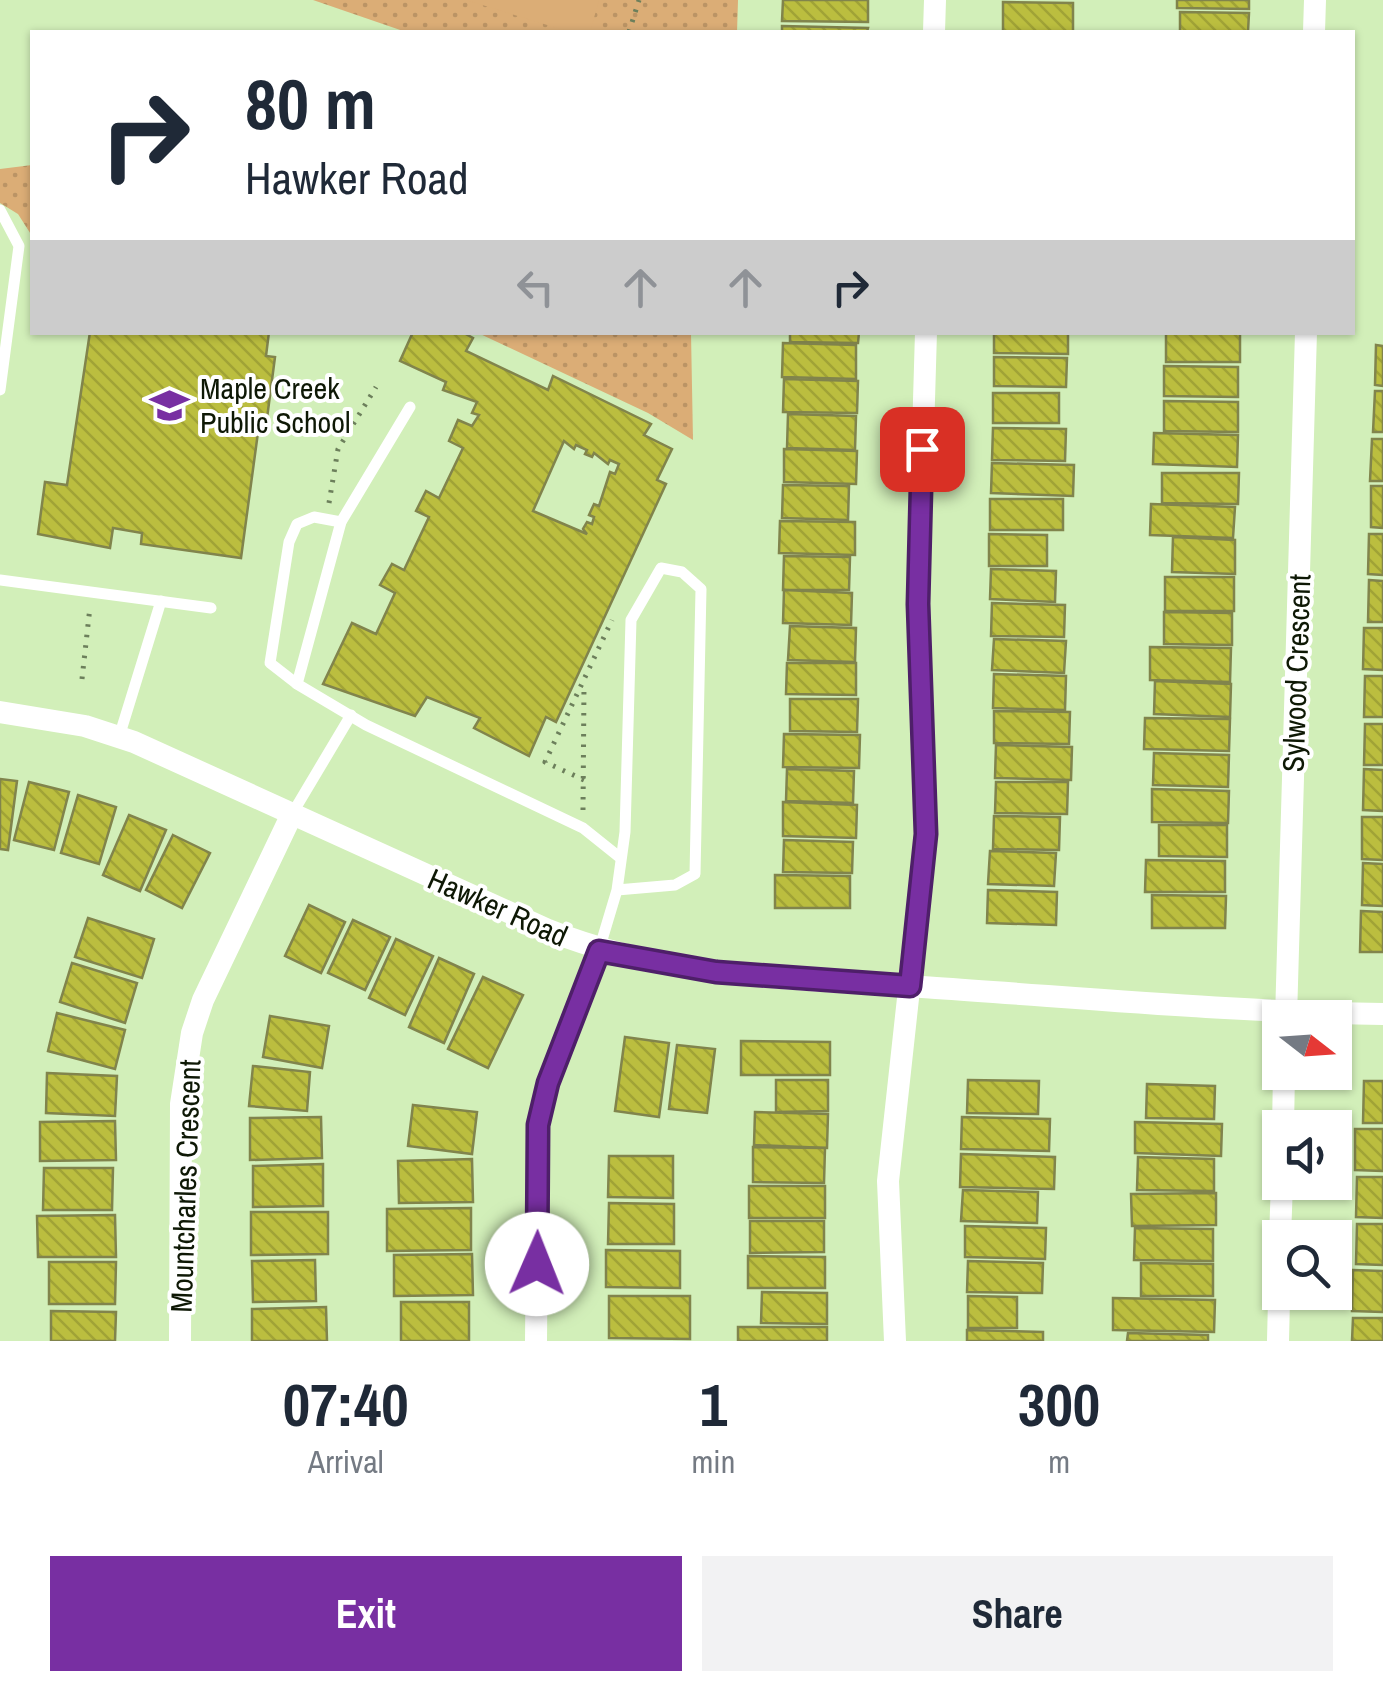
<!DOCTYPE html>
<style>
:root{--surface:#fff;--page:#f2f2f3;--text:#1f2937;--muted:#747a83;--accent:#782fa2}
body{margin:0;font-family:"Archivo Narrow",sans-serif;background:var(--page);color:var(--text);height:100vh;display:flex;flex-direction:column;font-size:38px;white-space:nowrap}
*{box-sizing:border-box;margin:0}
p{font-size:32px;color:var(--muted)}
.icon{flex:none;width:55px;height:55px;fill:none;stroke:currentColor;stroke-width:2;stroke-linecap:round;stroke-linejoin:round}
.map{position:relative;height:1341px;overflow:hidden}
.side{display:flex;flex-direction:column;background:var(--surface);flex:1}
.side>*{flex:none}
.guide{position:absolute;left:30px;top:30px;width:1325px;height:305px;border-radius:0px;box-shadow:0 2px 8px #0004;background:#fff;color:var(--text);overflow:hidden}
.needle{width:65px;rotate:107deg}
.buttons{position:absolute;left:1262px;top:1000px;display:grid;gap:20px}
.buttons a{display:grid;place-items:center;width:90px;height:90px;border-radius:0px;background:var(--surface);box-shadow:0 2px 8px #0004;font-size:50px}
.pin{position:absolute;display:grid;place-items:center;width:85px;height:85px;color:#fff;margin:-42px;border-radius:20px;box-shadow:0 5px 15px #0006}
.me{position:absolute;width:110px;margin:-55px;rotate:1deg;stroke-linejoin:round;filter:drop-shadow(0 0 8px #0008)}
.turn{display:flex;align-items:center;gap:35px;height:210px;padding:0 50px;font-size:45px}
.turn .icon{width:130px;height:130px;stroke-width:2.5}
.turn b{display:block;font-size:70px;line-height:85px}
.lanes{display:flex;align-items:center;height:95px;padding:0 50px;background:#0003;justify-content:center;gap:50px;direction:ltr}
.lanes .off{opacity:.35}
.eta{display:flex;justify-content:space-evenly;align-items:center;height:170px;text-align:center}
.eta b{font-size:60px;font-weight:800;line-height:70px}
.button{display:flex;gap:20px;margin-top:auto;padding:20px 50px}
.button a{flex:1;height:115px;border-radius:0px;background:var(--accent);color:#fff;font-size:40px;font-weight:800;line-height:115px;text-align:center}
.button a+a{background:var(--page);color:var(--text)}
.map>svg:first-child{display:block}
.park{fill:url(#park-dots)}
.pitch{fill:#dbad76}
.building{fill:url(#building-back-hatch);stroke:#81844c;stroke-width:2.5;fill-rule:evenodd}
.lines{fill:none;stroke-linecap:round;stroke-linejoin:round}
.path{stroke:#6c7f5b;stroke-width:5;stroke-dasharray:2.5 8;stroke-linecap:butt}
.lane{stroke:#fff;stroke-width:11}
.street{stroke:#fff;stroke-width:22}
.route-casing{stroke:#4e1f69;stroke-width:25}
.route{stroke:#782fa2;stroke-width:18}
.labels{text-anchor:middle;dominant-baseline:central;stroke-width:8;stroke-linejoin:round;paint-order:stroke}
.poi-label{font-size:30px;fill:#0e1805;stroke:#fff;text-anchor:start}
.street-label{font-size:30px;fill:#0e1805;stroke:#fff}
</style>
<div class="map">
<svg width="1383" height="1341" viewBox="0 0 1383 1341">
<defs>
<pattern id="park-dots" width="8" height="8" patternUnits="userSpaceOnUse" patternTransform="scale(2.5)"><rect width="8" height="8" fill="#dbad76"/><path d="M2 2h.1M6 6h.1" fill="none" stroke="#bb9465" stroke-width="1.8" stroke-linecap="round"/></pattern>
<pattern id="building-back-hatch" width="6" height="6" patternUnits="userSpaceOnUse" patternTransform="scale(2.5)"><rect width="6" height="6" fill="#bbbe3f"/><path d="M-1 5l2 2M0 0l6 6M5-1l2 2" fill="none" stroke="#a0a336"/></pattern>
</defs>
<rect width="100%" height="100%" fill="#d2efb9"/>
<g class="park">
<path d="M313 0H738L737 32H406Z"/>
<path d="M32 165V236L18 214 0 203V169Z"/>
<path d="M478 333H691L693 440 648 413Z"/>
</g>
<path class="pitch" d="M466 0H599L590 32H570Z"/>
<g class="building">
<path d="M783 0H868V22L782 21Z"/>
<path d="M1177 0H1249V9L1177 8Z"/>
<path d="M1003 2 1073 3V32H1003Z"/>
<path d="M1180 12 1249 13 1248 32H1180Z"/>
<path d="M782 26 868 28 867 32H782Z"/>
<path d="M90 332H269L266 356 275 357 266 426 259 425 241 558 141 544 142 533 113 528 110 548 38 534 45 482 67 485Z"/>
<path d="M413 332H462L473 338 466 351 548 390 553 376 651 424 644 435 672 449 657 480 666 484 556 722 546 717 529 756 474 728 480 718 427 697 415 716 323 684 352 623 376 634 395 593 380 585 392 564 404 570 429 517 416 511 426 491 439 498 463 448 449 441 458 420 472 426 479 415 472 413 477 402 443 390 446 382 400 361ZM564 441 574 449 576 445 587 450 585 454 592 457 594 453 608 464 610 460 619 464 615 474 610 472 599 506 594 504 589 515 594 517 592 524 587 522 583 529 587 534 533 511Z"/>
<path d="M790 332H859L858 343 790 342Z"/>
<path d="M994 332H1068V354L994 353Z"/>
<rect x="1166" y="332" width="74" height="30"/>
<path d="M783 343 856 345V379L782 377Z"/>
<path d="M1376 345 1383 346V386L1375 385Z"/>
<path d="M994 357 1067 358 1066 387 994 386Z"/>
<path d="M1164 366 1238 367V397L1164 396Z"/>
<path d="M784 379 858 381 857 413 783 412Z"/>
<path d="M1375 391H1383V432H1373Z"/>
<rect x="993" y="393" width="66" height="30"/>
<path d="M1164 401 1238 402V432L1164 431Z"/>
<path d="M788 414 856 416 855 450 787 448Z"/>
<path d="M993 428 1066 429 1065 461 992 460Z"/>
<path d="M1154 433 1238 435 1237 467 1153 464Z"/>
<path d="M1372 439H1383V481H1370Z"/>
<path d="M784 449 857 451 856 484 784 482Z"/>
<path d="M992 463 1074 465 1073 496 991 493Z"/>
<path d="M1162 473H1239L1238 504 1162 503Z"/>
<path d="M783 485 849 486 848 520 782 518Z"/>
<path d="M1371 486H1383V528L1371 527Z"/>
<rect x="990" y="499" width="73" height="31"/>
<path d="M1151 504 1235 507 1233 538 1150 535Z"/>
<path d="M780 521 855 522V555L779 553Z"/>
<path d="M989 534 1047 535V566H989Z"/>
<path d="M1369 534H1383V575L1368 574Z"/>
<path d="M1173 537 1235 540V574L1172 572Z"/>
<path d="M784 556 850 557 849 590H783Z"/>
<path d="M991 569 1056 571 1055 602 990 599Z"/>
<rect x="1165" y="577" width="69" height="34"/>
<path d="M1369 580 1383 581V622H1368Z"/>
<path d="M784 590 852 593 851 625 783 623Z"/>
<path d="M992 603 1065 605 1064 637 991 636Z"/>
<path d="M1164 612 1232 613V645L1164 644Z"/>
<path d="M790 626 856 628 855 662 788 660Z"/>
<path d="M1364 628H1383V670L1363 669Z"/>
<path d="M994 639 1066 641 1064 673 992 670Z"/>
<path d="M1150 647 1231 648 1230 682 1150 680Z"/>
<path d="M787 663H856V695L786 694Z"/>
<path d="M994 674 1066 676 1065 710 993 708Z"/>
<path d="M1365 676H1383V717H1364Z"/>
<path d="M1155 681 1231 684 1230 717 1154 714Z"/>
<path d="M790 699H858L857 732 790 731Z"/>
<path d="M994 711 1070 712 1069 744 994 743Z"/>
<path d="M1145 718 1230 719 1229 751 1144 749Z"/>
<path d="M1365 724H1383V765H1364Z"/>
<path d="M784 734 860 735 859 768 783 767Z"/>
<path d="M996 745 1072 747 1071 780 995 778Z"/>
<path d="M1154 753 1229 755 1228 787 1153 785Z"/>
<path d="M787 769 854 771 853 803 786 801Z"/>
<path d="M1364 769 1383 770V811L1363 810Z"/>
<path d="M0 779 17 781 8 850 0 849Z"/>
<path d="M29 782 69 792 54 850 14 840Z"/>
<path d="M996 782H1068L1067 814 995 813Z"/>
<path d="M1152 789 1229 791 1228 823 1152 822Z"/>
<path d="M78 795 116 807 99 864 61 853Z"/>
<path d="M783 802 857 805 856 838 783 836Z"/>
<path d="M129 815 166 830 140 891 103 875Z"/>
<path d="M994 816 1060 817 1059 850 993 849Z"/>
<path d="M1362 817H1383V860L1362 859Z"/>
<path d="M1159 825H1227V857L1159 856Z"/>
<path d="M173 835 210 853 182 908 146 890Z"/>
<path d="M784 840 853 842 852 873 783 872Z"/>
<path d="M990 851 1056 853 1054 886 988 884Z"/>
<path d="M1146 860 1225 861V892H1145Z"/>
<path d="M1363 863 1383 864V906L1362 905Z"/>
<path d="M775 875 850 876V908H775Z"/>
<path d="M988 890 1057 892 1056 925 987 923Z"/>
<path d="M1152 895 1226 896 1225 928H1152Z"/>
<path d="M309 905 345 922 321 973 285 956Z"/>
<path d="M1361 911 1383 912V952H1360Z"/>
<path d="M88 918 154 939 142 978 75 957Z"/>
<path d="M353 920 390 937 365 990 328 973Z"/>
<path d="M396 939 433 956 405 1015 369 998Z"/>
<path d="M439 958 474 974 444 1043 409 1027Z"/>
<path d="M72 963 137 983 125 1023 60 1002Z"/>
<path d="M483 977 523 995 488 1068 448 1049Z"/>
<path d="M57 1013 125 1030 115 1069 48 1051Z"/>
<path d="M270 1016 329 1026 322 1068 263 1057Z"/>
<path d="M625 1037 669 1043 659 1117 615 1111Z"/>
<path d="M741 1041 830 1042V1075H741Z"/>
<path d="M677 1045 715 1049 707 1113 669 1109Z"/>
<path d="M253 1066 310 1072 307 1111 249 1106Z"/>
<path d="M47 1073 117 1076 115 1116 46 1113Z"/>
<path d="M776 1080H828V1111L776 1112Z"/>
<path d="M968 1080 1039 1081 1038 1114 967 1113Z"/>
<path d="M1364 1081H1383V1123H1363Z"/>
<path d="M1147 1084 1215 1086 1214 1119 1146 1118Z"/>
<path d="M413 1105 477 1112 472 1154 408 1146Z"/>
<path d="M755 1112 828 1114 827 1148 754 1145Z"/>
<path d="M321 1117 322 1158 250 1160V1118Z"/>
<path d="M962 1117 1050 1119 1049 1151 961 1149Z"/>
<path d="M115 1121 116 1160 40 1161V1122Z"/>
<path d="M1135 1122 1222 1124 1221 1156 1135 1153Z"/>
<path d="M1355 1129H1383V1171L1355 1170Z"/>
<path d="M753 1147 825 1148 824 1183 753 1182Z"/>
<path d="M961 1154 1055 1157 1054 1189 960 1187Z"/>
<path d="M609 1156H673V1198L608 1197Z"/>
<path d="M1138 1157 1214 1159V1191L1137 1190Z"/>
<path d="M472 1159 473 1202 399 1203 398 1161Z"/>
<path d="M323 1164V1206L253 1207V1166Z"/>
<path d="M44 1168H113L112 1210H43Z"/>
<path d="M1357 1177H1383V1218L1356 1217Z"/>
<rect x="749" y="1186" width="76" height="32"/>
<path d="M963 1190 1038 1192 1037 1223 961 1221Z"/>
<path d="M1216 1193V1225L1132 1226 1131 1194Z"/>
<path d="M609 1203 674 1204V1244H608Z"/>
<path d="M471 1208V1250L387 1251V1209Z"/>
<path d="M251 1212H328V1254L251 1255Z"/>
<path d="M115 1215 116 1257H38L37 1216Z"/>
<path d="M750 1221H824V1252L750 1253Z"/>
<path d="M1357 1224H1383V1265L1356 1264Z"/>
<path d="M965 1226 1046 1228 1045 1259 965 1257Z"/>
<path d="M1135 1228 1213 1229V1261L1134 1260Z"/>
<path d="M606 1250 680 1251V1288L606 1287Z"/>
<path d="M472 1254 473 1295 394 1296V1255Z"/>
<path d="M748 1256 825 1257V1288H748Z"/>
<path d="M315 1260 316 1301 253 1302 252 1261Z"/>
<path d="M968 1261 1043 1263 1042 1293 967 1292Z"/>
<path d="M49 1262H116L115 1304H49Z"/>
<path d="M1141 1263 1213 1264V1296H1141Z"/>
<path d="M1353 1270 1383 1271V1312L1352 1311Z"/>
<path d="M762 1292 827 1293V1324L761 1323Z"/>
<path d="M609 1296H690V1339L609 1338Z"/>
<path d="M968 1296 1017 1297V1328H968Z"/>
<path d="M1113 1298 1215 1300 1214 1332 1113 1330Z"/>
<rect x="401" y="1302" width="68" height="39"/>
<path d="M326 1307 327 1341H252V1309Z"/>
<path d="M51 1311 116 1312 115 1341H51Z"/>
<path d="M1353 1318H1383V1341H1352Z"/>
<rect x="738" y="1327" width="89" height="14"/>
<path d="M967 1330 1043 1332V1341H967Z"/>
<path d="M1128 1333 1208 1335V1341H1127Z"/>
</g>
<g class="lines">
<g class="path">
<path d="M629 32 639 0"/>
<path d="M329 503 338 449 376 387"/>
<path d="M82 679 90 607"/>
<path d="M584 780 545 762 612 620"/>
<path d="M583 810 584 686"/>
</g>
<g class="lane">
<path d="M0 210 19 246 0 390"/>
<path d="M410 407 341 522 297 684 366 725 583 828 618 856"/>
<path d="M0 580 211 608"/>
<path d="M297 684 270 663 289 542 297 524 314 517 341 522"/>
<path d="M119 737 161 601"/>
<path d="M292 814 351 715"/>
<path d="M599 950 617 890 625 832 631 620 661 568 682 572 701 589 695 874 675 885 617 890"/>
</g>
<g class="street">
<path d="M934 32 935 0"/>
<path d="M1314 32 1315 0"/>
<path d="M0 712 85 726 134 742 548 930C672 980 804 978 936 988 1085 998 1234 1012 1383 1014"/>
<path d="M1286 1018 1306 332"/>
<path d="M1283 1128 1284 1072"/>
<path d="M1280 1238 1282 1182"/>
<path d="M180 1341 181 1104 192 1033 203 1000 292 814"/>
<path d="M536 1341 538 1125 548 1083 599 951"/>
<path d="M895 1341 888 1181 926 834 918 604 926 332"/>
<path d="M1278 1341 1280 1258"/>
</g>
</g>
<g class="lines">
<defs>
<path id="route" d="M537 1264 538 1125 548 1083 599 951 716 972 910 986 926 834 918 604 922 449"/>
</defs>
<use href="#route" class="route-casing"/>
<use href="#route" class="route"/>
</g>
<defs>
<symbol id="school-bare" viewBox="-9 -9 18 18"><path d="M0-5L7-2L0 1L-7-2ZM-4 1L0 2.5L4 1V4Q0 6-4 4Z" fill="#782fa2" stroke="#fff" stroke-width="2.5" paint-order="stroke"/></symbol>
</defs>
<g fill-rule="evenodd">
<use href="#school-bare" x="142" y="378" width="55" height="55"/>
</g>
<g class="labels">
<g class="poi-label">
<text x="200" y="388">Maple Creek<tspan x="200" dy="34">Public School</tspan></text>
</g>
<g class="street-label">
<text transform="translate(1296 673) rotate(-88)">Sylwood Crescent</text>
<text transform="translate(498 907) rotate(24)">Hawker Road</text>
<text transform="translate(185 1186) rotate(-88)">Mountcharles Crescent</text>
</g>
</g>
</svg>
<div class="buttons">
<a><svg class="needle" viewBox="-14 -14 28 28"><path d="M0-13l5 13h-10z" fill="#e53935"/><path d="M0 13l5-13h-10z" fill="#747a83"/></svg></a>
<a><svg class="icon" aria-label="sound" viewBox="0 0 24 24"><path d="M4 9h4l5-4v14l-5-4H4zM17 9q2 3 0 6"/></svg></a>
<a><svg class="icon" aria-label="search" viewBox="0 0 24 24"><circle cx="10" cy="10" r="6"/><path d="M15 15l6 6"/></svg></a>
</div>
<div class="pin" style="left:922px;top:449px;background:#d93025"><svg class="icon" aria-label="arrive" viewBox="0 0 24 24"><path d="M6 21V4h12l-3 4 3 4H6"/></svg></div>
<svg class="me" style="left:537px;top:1264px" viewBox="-20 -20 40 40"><circle r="19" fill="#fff"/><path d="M0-13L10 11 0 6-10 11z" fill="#782fa2"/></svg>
<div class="guide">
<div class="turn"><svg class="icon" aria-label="right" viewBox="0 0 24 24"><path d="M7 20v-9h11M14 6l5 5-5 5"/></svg><div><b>80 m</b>Hawker Road</div></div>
<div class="lanes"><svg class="icon off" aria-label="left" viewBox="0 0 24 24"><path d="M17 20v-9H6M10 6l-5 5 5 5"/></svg><svg class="icon off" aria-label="ahead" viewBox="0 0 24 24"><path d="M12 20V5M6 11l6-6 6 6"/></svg><svg class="icon off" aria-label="ahead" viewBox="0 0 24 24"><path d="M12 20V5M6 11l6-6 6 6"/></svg><svg class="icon" aria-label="right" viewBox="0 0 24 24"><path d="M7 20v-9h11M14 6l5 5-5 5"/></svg></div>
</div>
</div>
<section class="side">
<div class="eta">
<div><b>07:40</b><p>Arrival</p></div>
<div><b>1</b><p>min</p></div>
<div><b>300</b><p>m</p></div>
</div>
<div class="button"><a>Exit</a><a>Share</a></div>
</section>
